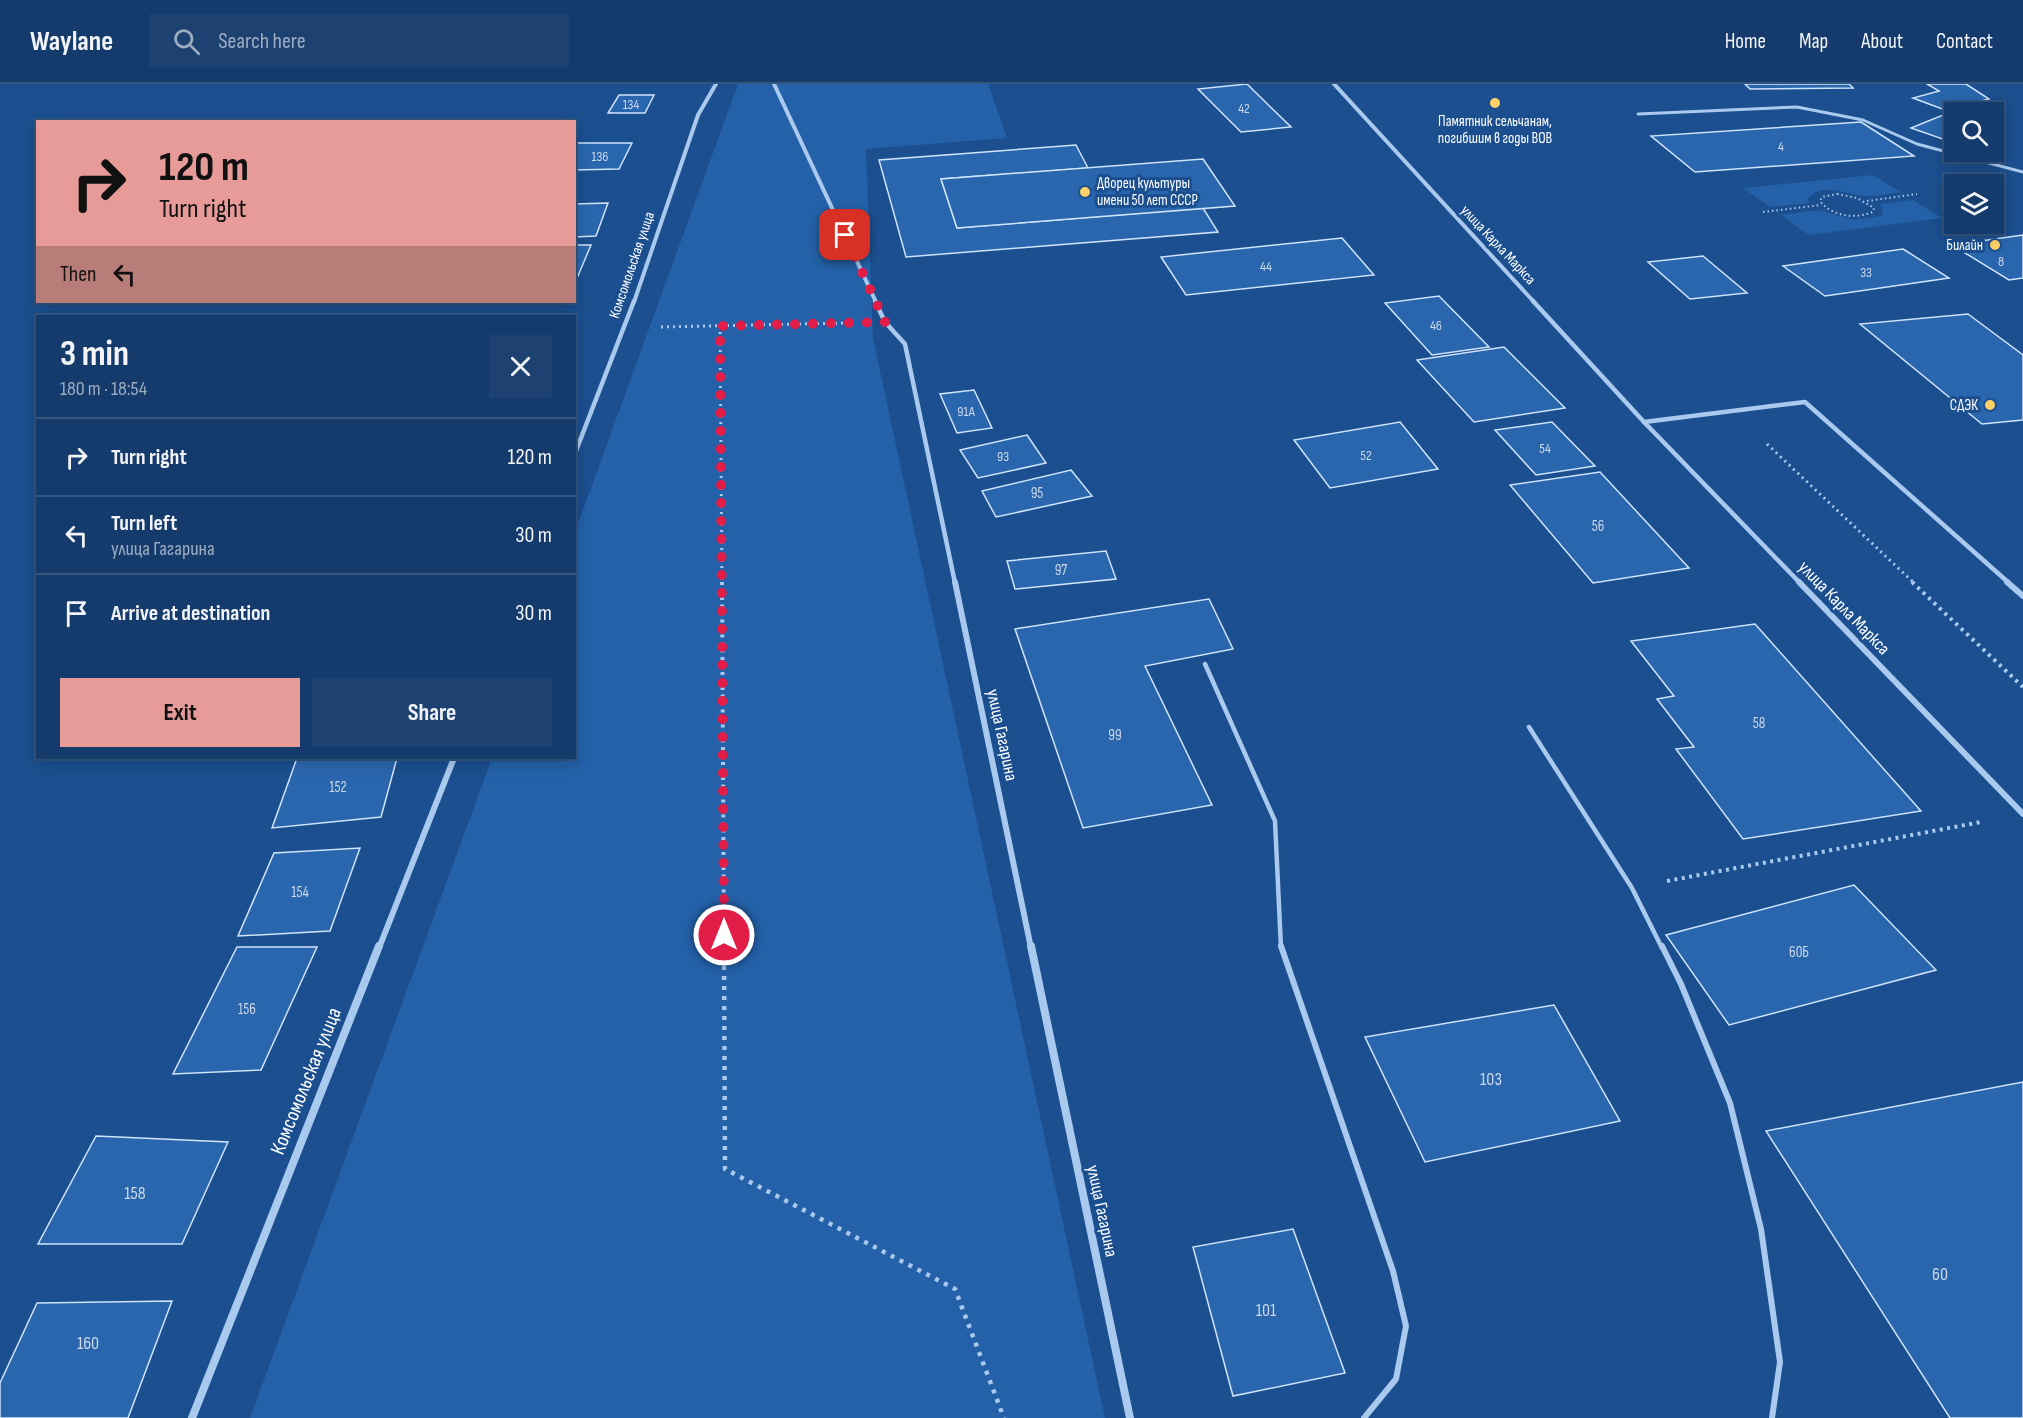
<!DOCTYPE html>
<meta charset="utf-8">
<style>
:root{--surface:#143b6b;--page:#1d4271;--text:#f1f3f6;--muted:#9dadc1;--line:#33557e;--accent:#e69b98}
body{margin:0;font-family:"Sofia Sans Condensed",sans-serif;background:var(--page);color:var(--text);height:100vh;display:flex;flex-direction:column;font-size:22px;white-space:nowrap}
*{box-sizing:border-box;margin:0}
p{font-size:20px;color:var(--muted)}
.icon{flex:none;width:33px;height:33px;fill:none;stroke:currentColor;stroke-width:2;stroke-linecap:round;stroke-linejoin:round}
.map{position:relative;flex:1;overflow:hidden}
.side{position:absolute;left:36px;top:231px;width:540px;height:444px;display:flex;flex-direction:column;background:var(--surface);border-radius:0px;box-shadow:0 3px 15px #0003,0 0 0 2px var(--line)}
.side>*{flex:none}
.guide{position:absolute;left:36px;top:36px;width:540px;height:183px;border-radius:0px;box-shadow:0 3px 15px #0003,0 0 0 2px var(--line);background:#e69b98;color:#111;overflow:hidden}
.fabs{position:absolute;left:1944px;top:18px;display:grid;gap:12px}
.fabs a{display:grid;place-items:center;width:60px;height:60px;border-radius:0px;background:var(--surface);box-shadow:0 3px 15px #0003,0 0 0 2px var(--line);font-size:30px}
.pin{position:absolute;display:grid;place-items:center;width:51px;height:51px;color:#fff;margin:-26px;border-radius:12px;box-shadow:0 3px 9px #0006}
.me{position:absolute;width:66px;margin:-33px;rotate:0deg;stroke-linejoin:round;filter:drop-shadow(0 0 4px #0008)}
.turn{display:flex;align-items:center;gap:21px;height:126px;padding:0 24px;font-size:27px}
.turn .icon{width:78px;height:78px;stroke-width:2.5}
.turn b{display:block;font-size:42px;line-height:51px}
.then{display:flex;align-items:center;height:57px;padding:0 24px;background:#0003;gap:12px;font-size:22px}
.round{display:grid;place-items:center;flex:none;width:63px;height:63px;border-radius:0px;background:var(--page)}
.headline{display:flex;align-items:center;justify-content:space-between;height:102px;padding:0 24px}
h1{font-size:36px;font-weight:700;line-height:45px}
.button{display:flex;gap:12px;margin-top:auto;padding:12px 24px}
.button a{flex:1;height:69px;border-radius:0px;background:var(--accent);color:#111;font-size:24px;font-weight:700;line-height:69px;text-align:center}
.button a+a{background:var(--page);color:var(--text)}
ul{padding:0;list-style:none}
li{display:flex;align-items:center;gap:18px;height:78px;padding:0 24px;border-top:2px solid var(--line)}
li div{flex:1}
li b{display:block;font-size:22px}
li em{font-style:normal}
header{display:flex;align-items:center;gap:36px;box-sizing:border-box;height:84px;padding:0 30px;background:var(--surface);border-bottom:2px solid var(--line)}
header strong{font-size:28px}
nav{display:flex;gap:33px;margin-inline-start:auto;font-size:21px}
.search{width:420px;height:54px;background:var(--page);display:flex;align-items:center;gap:15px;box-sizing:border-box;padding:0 21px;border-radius:0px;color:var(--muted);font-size:22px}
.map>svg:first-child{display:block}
.green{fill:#2461a8}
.building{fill:#2a66ad;stroke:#cfe3fa;stroke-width:1.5}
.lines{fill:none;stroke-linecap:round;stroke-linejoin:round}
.path-far3{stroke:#a9c9ee;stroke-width:2;stroke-dasharray:1.5 3;stroke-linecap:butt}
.path-far2{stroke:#a9c9ee;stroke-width:3;stroke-dasharray:2 4;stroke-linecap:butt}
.path-far1{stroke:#a9c9ee;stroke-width:4;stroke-dasharray:3 4.5;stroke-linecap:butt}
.path{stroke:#a9c9ee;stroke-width:4.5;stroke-dasharray:4 6;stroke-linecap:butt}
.lane-far2{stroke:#a9c9ee;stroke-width:3}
.lane-far1{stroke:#a9c9ee;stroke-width:4.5}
.lane{stroke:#a9c9ee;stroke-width:6}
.street-far3{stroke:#a9c9ee;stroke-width:4}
.street-far2{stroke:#a9c9ee;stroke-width:4.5}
.street-far1{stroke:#a9c9ee;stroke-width:6}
.street{stroke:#a9c9ee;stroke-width:8}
.route{stroke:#e11d48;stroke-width:10;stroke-dasharray:0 18}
.poi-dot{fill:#ffd166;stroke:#1b4f8f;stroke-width:2}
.labels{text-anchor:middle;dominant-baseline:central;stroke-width:6;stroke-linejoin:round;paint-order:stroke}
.far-number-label{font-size:14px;fill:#cad9ea}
.far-poi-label{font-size:15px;fill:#fff;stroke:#1b4f8f;text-anchor:end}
.far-street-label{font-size:15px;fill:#fff;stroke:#1b4f8f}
.number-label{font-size:15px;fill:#cad9ea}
.street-label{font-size:18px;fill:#fff;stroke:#1b4f8f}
.near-number-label{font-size:18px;fill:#cad9ea}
.near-street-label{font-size:21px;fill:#fff;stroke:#1b4f8f}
</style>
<header>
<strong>Waylane</strong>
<div class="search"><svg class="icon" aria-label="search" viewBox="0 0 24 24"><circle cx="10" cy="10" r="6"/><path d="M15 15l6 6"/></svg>Search here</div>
<nav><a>Home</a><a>Map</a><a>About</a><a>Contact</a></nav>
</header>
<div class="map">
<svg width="2023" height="1334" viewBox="0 0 2023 1334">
<rect width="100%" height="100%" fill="#1b4f8f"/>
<g class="green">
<path d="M738 0H988L1007 54 866 65 873 254 1105 1334H250L492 674H574L575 448Z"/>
<path d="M1873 91 1900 108C1889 109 1877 113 1867 112 1849 112 1822 96 1808 115L1809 119 1770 123 1743 104Z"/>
<path d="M1913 116 1942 134 1809 151 1781 131 1819 126 1854 136 1881 132 1883 129 1880 120Z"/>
</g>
<g class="building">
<path d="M1247 0 1291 43 1241 48 1198 5Z"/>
<path d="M1745 0H1849L1853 4 1750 5Z"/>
<path d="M1927 0H1966L1989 15 1945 26 1913 14 1939 7Z"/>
<path d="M619 11H654L645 29H608Z"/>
<path d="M1943 31 1954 35V59L1911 44Z"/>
<path d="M1861 38 1914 72 1695 88 1651 52Z"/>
<path d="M574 59H632L619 85 574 86Z"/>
<path d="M1076 61 1088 84 941 95 957 144 1203 124 1218 148 906 173 879 76Z"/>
<path d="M1203 75 1235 122 957 144 941 95Z"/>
<path d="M608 119 596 152 574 153V120Z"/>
<path d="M2023 151V194L2009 196 1952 161Z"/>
<path d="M1342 154 1374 191 1186 211 1161 173Z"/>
<path d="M574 161H591L578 192H574Z"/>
<path d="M1903 165 1949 194 1825 212 1783 182Z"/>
<path d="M1703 172 1747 209 1690 215 1648 178Z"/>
<path d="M1439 212 1489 263 1432 271 1385 219Z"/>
<path d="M1968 230 2023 271V336L1982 340 1860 240Z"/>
<path d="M1504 263 1565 324 1474 338 1417 276Z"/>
<path d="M974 306 992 344 957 349 940 310Z"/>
<path d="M1400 338 1438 385 1330 404 1294 356Z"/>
<path d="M1552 338 1595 382 1536 391 1495 346Z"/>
<path d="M1027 351 1046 379 978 394 960 366Z"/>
<path d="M1071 386 1092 412 996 433 982 407Z"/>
<path d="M1600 388 1689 484 1593 499 1510 401Z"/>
<path d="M1106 467 1116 495 1015 505 1007 477Z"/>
<path d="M1209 515 1233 565 1145 582 1212 721 1083 744 1015 545Z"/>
<path d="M1755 540 1921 727 1743 755 1676 665 1694 663 1657 615 1674 612 1631 557Z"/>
<path d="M297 674H397L381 733 272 744Z"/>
<path d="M360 764 330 847 238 852 274 769Z"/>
<path d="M1854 801 1936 886 1729 941 1666 851Z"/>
<path d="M237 863H317L261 986 173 990Z"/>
<path d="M1554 921 1620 1037 1425 1078 1365 953Z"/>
<path d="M2023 998V1334H1950L1766 1047Z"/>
<path d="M96 1052 228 1058 182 1160H38Z"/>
<path d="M1293 1145 1345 1289 1233 1312 1193 1163Z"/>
<path d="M172 1217 128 1334H0V1299L37 1219Z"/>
</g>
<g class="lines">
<g class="path-far3">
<path d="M1837 110 1857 114 1874 124 1873 128C1856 135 1832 133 1820 117L1822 113Z"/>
<path d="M1867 117 1917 110"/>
<path d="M1763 128 1821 121"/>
</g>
<g class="path-far2">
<path d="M720 242 722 499"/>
<path d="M661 243 845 239"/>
<path d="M1767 360 1914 499"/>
</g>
<g class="path-far1">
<path d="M722 498 724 864"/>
<path d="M1912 498 2023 603"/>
<path d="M1667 797 1981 738"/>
</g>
<path class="path" d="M724 862 725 1085 955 1205 1004 1334"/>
<path class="lane-far2" d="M1638 30 1797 23 1863 36 1917 60 2023 88"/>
<g class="lane-far1">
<path d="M1205 580 1275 737 1281 864"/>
<path d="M1529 643 1632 804 1662 864"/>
</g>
<g class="lane">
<path d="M1281 862 1393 1187 1406 1242 1396 1295 1364 1334"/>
<path d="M1662 862 1681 900 1730 1019 1761 1145 1780 1278 1772 1334"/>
</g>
<g class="street-far3">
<path d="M774 0 876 218"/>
<path d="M1334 0 1534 218"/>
<path d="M634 218 698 31 716 0"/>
</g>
<g class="street-far2">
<path d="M875 217 885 238 905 260 955 499"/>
<path d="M1533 217 1644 338 1800 499"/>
<path d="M1644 338 1805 318 2009 499"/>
<path d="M574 372 634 217"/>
</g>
<g class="street-far1">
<path d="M955 498 1031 864"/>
<path d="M1799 498 2023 730"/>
<path d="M2007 498 2023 512"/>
<path d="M379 864 454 674"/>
</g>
<g class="street">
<path d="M1031 862 1130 1334"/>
<path d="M192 1334 379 862"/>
</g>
</g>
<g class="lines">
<path class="route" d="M724 851 720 242 885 238 845 151"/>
</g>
<g class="poi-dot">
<circle cx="1495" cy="19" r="6"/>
<circle cx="1085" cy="108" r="6"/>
<circle cx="1995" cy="161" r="6"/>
<circle cx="1990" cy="321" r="6"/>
</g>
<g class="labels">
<g class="far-number-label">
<text x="631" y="20">134</text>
<text x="1244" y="24">42</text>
<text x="1781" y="62">4</text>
<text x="600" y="72">136</text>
<text x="2001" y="177">8</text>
<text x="1266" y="182">44</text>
<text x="1866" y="188">33</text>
<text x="1436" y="241">46</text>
<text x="966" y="327">91А</text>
<text x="1545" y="364">54</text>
<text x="1366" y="371">52</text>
<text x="1003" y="372">93</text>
</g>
<g class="far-poi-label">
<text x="1495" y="37" text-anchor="middle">Памятник сельчанам,<tspan x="1495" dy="17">погибшим в годы ВОВ</tspan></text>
<text x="1097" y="99" text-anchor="start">Дворец культуры<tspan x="1097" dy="17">имени 50 лет СССР</tspan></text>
<text x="1983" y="161">Билайн</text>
<text x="1978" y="321">СДЭК</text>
</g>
<g class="far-street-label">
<text transform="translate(1498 161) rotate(47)">улица Карла Маркса</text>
<text transform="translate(632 181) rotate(-71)">Комсомольская улица</text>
</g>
<g class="number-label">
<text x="1037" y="409">95</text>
<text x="1598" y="442">56</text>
<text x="1061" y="486">97</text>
<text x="1759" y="639">58</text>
<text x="1115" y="651">99</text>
<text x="338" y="703">152</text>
<text x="300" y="808">154</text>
<text x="1799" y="868">60Б</text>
<text x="247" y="925">156</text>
</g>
<g class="street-label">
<text transform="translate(1844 524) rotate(46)">улица Карла Маркса</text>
<text transform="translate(1002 651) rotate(78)">улица Гагарина</text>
<text transform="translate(1102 1127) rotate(78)">улица Гагарина</text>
</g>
<g class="near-number-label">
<text x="1491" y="995">103</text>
<text x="135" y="1109">158</text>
<text x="1940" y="1190">60</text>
<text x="1266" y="1226">101</text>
<text x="88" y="1259">160</text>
</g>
<g class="near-street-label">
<text transform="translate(306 997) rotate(-68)">Комсомольская улица</text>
</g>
</g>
</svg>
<div class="fabs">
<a><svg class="icon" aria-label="search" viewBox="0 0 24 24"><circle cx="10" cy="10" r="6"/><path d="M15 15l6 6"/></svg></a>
<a><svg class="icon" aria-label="layers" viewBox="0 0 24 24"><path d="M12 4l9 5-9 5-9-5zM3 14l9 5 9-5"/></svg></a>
</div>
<div class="pin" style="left:845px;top:151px;background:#d93025"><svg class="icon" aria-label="arrive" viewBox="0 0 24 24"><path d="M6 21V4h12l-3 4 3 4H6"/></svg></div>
<svg class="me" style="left:724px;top:851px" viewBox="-20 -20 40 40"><circle r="17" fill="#e11d48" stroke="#fff" stroke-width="3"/><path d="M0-11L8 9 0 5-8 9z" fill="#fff"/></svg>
<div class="guide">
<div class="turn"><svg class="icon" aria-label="right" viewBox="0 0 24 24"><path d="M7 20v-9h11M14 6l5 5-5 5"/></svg><div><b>120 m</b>Turn right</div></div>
<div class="then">Then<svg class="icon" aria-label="left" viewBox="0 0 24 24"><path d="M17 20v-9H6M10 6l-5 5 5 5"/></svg></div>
</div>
<section class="side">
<div class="headline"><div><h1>3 min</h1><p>180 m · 18:54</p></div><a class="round"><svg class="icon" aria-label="close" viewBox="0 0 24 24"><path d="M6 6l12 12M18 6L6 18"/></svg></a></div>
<ul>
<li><svg class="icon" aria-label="right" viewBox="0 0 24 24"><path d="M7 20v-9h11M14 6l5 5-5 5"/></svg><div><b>Turn right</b></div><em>120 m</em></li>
<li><svg class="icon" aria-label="left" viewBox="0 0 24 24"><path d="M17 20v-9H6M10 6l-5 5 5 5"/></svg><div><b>Turn left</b><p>улица Гагарина</p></div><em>30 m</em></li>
<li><svg class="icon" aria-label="arrive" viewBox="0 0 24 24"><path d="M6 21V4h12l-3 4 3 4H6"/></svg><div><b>Arrive at destination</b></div><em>30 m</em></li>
</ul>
<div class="button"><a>Exit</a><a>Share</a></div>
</section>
</div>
